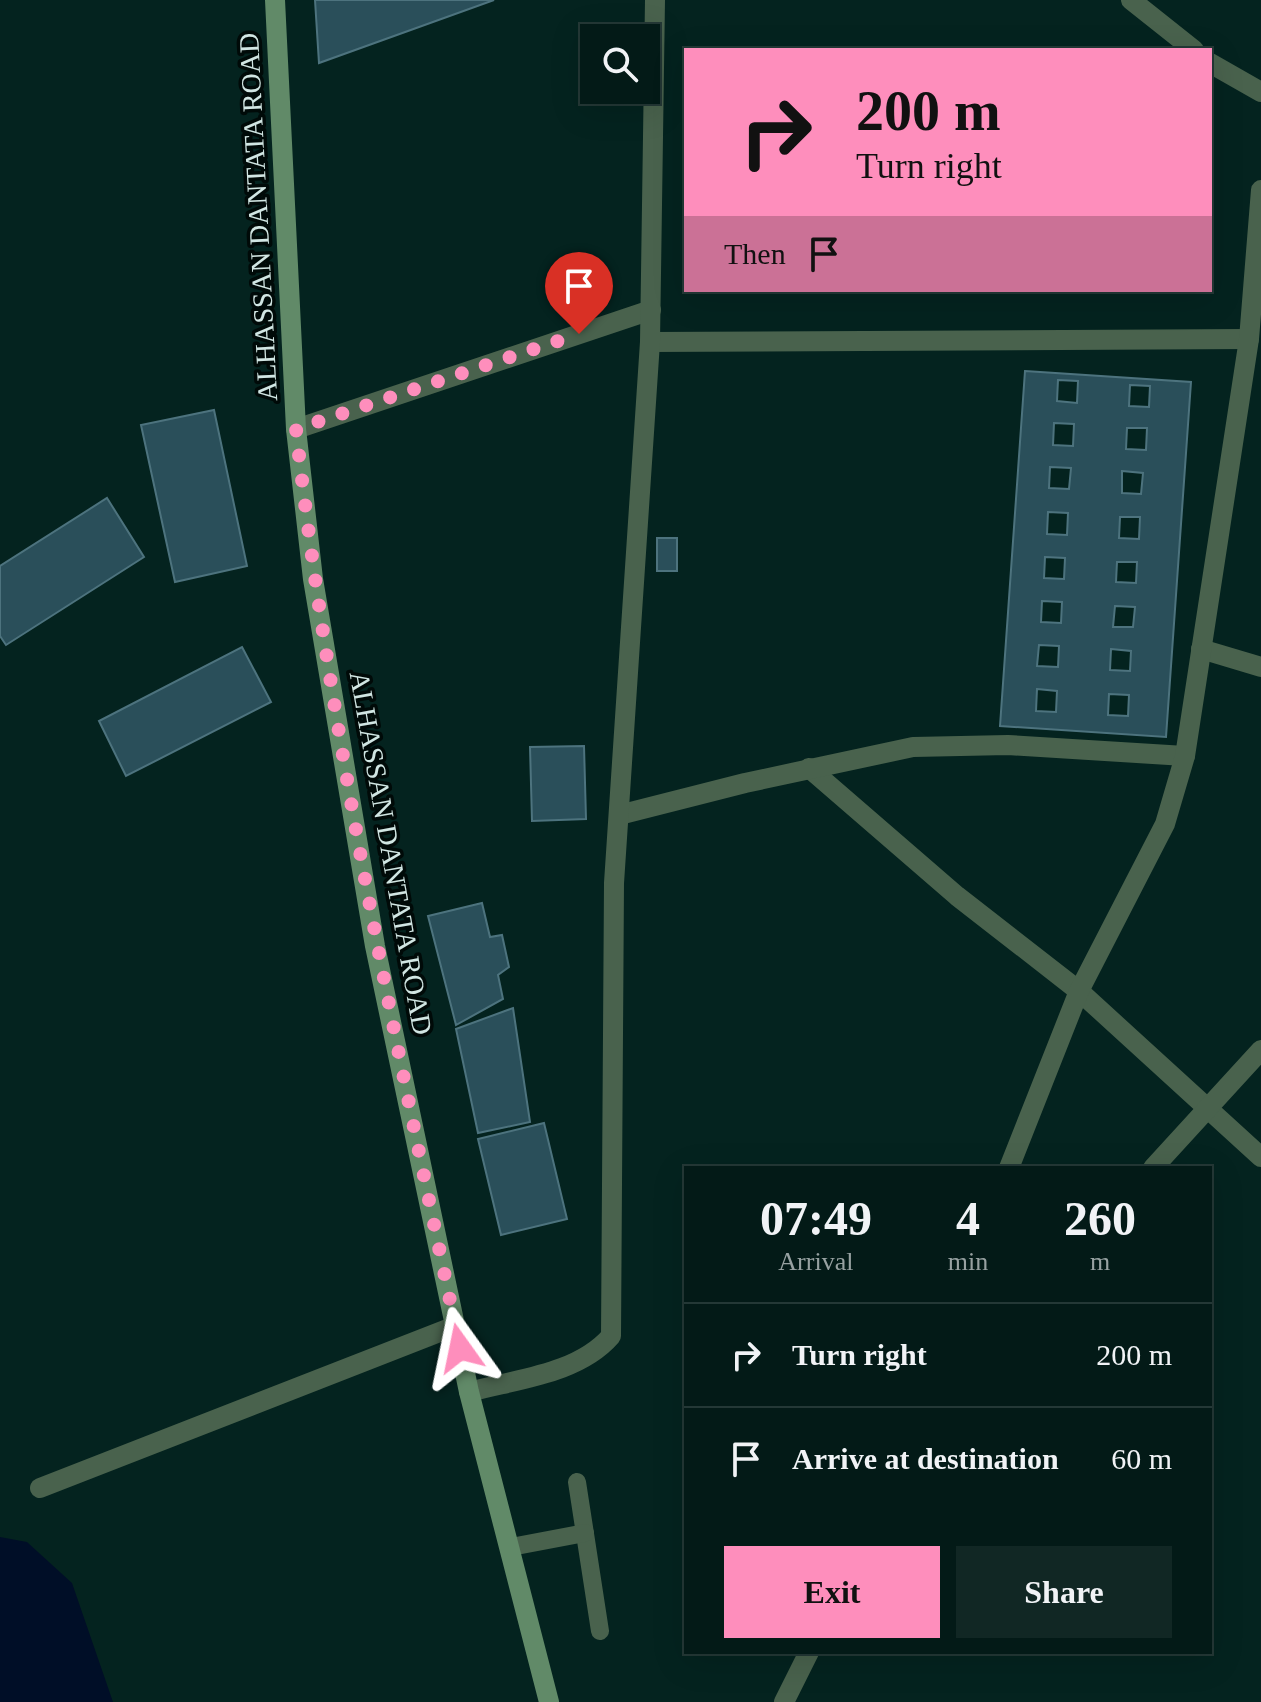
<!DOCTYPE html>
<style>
:root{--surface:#031a17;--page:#112724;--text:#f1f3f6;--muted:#97a1a1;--line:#243836;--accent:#fe8ebc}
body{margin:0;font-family:"Times New Roman",serif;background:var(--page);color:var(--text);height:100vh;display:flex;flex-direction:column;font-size:30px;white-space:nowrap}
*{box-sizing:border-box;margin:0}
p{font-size:26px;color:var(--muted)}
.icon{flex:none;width:44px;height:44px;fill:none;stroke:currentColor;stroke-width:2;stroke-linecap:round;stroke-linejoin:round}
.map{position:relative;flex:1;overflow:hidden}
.details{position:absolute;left:684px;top:1166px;width:528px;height:488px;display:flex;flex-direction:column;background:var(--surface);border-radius:0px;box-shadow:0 8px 32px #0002,0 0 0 2px var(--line)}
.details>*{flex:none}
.banner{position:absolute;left:684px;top:48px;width:528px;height:244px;border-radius:0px;box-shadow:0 8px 32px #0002,0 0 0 2px var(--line);background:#fe8ebc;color:#111;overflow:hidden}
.tools{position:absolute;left:580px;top:24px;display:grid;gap:16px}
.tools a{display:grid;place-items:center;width:80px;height:80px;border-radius:0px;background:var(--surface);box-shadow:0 8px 32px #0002,0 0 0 2px var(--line);font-size:40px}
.pin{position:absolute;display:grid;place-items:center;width:68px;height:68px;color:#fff;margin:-82px -34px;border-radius:50% 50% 50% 0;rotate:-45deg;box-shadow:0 0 8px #0007}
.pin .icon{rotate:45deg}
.me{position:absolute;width:88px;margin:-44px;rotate:348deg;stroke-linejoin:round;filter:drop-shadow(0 0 6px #0008)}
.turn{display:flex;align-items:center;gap:28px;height:168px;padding:0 40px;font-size:36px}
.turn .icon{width:104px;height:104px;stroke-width:2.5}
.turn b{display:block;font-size:56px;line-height:68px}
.then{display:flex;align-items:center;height:76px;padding:0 40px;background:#0003;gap:16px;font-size:30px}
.eta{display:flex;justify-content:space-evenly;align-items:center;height:136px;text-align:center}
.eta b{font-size:48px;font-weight:700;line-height:56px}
.action{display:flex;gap:16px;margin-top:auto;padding:16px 40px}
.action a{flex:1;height:92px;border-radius:0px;background:var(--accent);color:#111;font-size:32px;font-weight:700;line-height:92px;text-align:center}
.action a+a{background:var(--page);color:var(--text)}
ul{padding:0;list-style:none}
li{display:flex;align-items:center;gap:24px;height:104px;padding:0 40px;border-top:2px solid var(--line)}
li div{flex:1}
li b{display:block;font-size:30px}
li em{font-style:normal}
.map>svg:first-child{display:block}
.water{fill:#000e27}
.building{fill:#2a4f5a;stroke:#4d737e;stroke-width:2;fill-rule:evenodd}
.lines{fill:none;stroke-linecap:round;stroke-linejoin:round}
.lane{stroke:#49624d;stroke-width:18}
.street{stroke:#49624d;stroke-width:20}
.secondary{stroke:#618a68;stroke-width:20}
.route{stroke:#fe8ebc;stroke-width:14;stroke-dasharray:0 25.2}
.labels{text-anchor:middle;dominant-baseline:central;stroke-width:7;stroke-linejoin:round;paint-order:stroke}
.street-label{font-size:28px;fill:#d1e6e3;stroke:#000a08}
</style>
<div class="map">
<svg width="1261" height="1702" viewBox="0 0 1261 1702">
<rect width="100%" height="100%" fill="#04231f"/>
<path class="water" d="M0 1537 27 1542 72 1583 113 1702H0Z"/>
<g class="building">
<path d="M315 0H494L319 63Z"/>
<path d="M1025 371 1191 382 1166 737 1000 726ZM1058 380 1078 381 1077 403 1057 401ZM1130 385 1150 386 1149 407 1129 406ZM1054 423 1074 424 1073 446 1053 445ZM1127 428H1147L1146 450 1126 449ZM1050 467 1071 468 1069 489 1049 488ZM1122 471 1143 473 1141 494 1122 493ZM1048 512 1068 513 1067 535 1047 534ZM1120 517H1140L1139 539 1119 538ZM1045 557 1065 558 1064 579 1044 578ZM1117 562H1137L1136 583 1116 582ZM1042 601 1062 602 1061 623 1041 622ZM1115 606 1135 607 1133 627H1113ZM1039 645 1059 646 1058 667 1037 666ZM1111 649 1131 651 1130 671 1110 670ZM1037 689 1057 691 1056 712 1036 711ZM1109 694 1129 695 1128 716 1108 715Z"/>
<path d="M214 410 247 566 175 582 141 425Z"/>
<path d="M107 498 144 557 6 645 0 636V566Z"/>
<rect x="657" y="538" width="20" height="33"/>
<path d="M242 647 271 702 126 776 99 721Z"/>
<path d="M584 746 586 819 532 821 530 747Z"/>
<path d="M482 903 490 937 502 935 509 967 498 975 503 999 456 1025 428 916Z"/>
<path d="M513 1008 530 1122 478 1133 456 1029Z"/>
<path d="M544 1123 567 1219 501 1235 478 1139Z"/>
</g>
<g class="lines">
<g class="lane">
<path d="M577 1482 600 1631"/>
<path d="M511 1547 585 1533"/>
</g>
<g class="street">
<path d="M1131 0 1194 50"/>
<path d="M1210 63 1261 92"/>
<path d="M650 342 1249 339"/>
<path d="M296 429 651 310"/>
<path d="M1201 649 1261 667"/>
<path d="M809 768 957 896 1079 991 1261 1157"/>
<path d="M619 815 745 783 913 747 1008 745 1185 756"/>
<path d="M1009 1168 1079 991 1165 824 1185 756 1249 339 1261 190"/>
<path d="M1153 1168 1261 1050"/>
<path d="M469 1392C517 1379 578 1374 611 1336L614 883 650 342 655 0"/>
<path d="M40 1488 455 1326"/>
<path d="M784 1702 809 1652"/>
</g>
<path class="secondary" d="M275 0 296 429 313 579 375 946 469 1392 549 1702"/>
</g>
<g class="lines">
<path class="route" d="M460 1348C396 1043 331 739 296 429L579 334"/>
</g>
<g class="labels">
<g class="street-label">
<text transform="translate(258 217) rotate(-93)">ALHASSAN DANTATA ROAD</text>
<text transform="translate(391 853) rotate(80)">ALHASSAN DANTATA ROAD</text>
</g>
</g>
</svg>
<div class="tools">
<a><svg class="icon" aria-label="search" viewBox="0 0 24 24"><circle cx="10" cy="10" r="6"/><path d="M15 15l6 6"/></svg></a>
</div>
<div class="pin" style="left:579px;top:334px;background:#d93025"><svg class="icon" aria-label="arrive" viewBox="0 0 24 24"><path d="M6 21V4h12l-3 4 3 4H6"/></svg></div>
<svg class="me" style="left:460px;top:1348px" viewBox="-20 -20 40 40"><path d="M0-17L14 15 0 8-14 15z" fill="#fe8ebc" stroke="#fff" stroke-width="4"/></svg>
<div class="banner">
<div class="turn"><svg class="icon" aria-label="right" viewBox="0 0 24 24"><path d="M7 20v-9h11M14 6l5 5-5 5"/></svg><div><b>200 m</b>Turn right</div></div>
<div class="then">Then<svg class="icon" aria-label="arrive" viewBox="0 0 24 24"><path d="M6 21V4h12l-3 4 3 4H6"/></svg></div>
</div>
<section class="details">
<div class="eta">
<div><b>07:49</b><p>Arrival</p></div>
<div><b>4</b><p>min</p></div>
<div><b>260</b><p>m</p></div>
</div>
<ul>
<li><svg class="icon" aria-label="right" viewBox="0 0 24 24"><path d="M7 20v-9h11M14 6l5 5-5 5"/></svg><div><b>Turn right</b></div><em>200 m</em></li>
<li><svg class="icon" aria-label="arrive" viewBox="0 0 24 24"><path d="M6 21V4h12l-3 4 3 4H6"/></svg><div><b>Arrive at destination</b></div><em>60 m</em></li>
</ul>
<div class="action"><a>Exit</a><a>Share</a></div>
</section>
</div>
